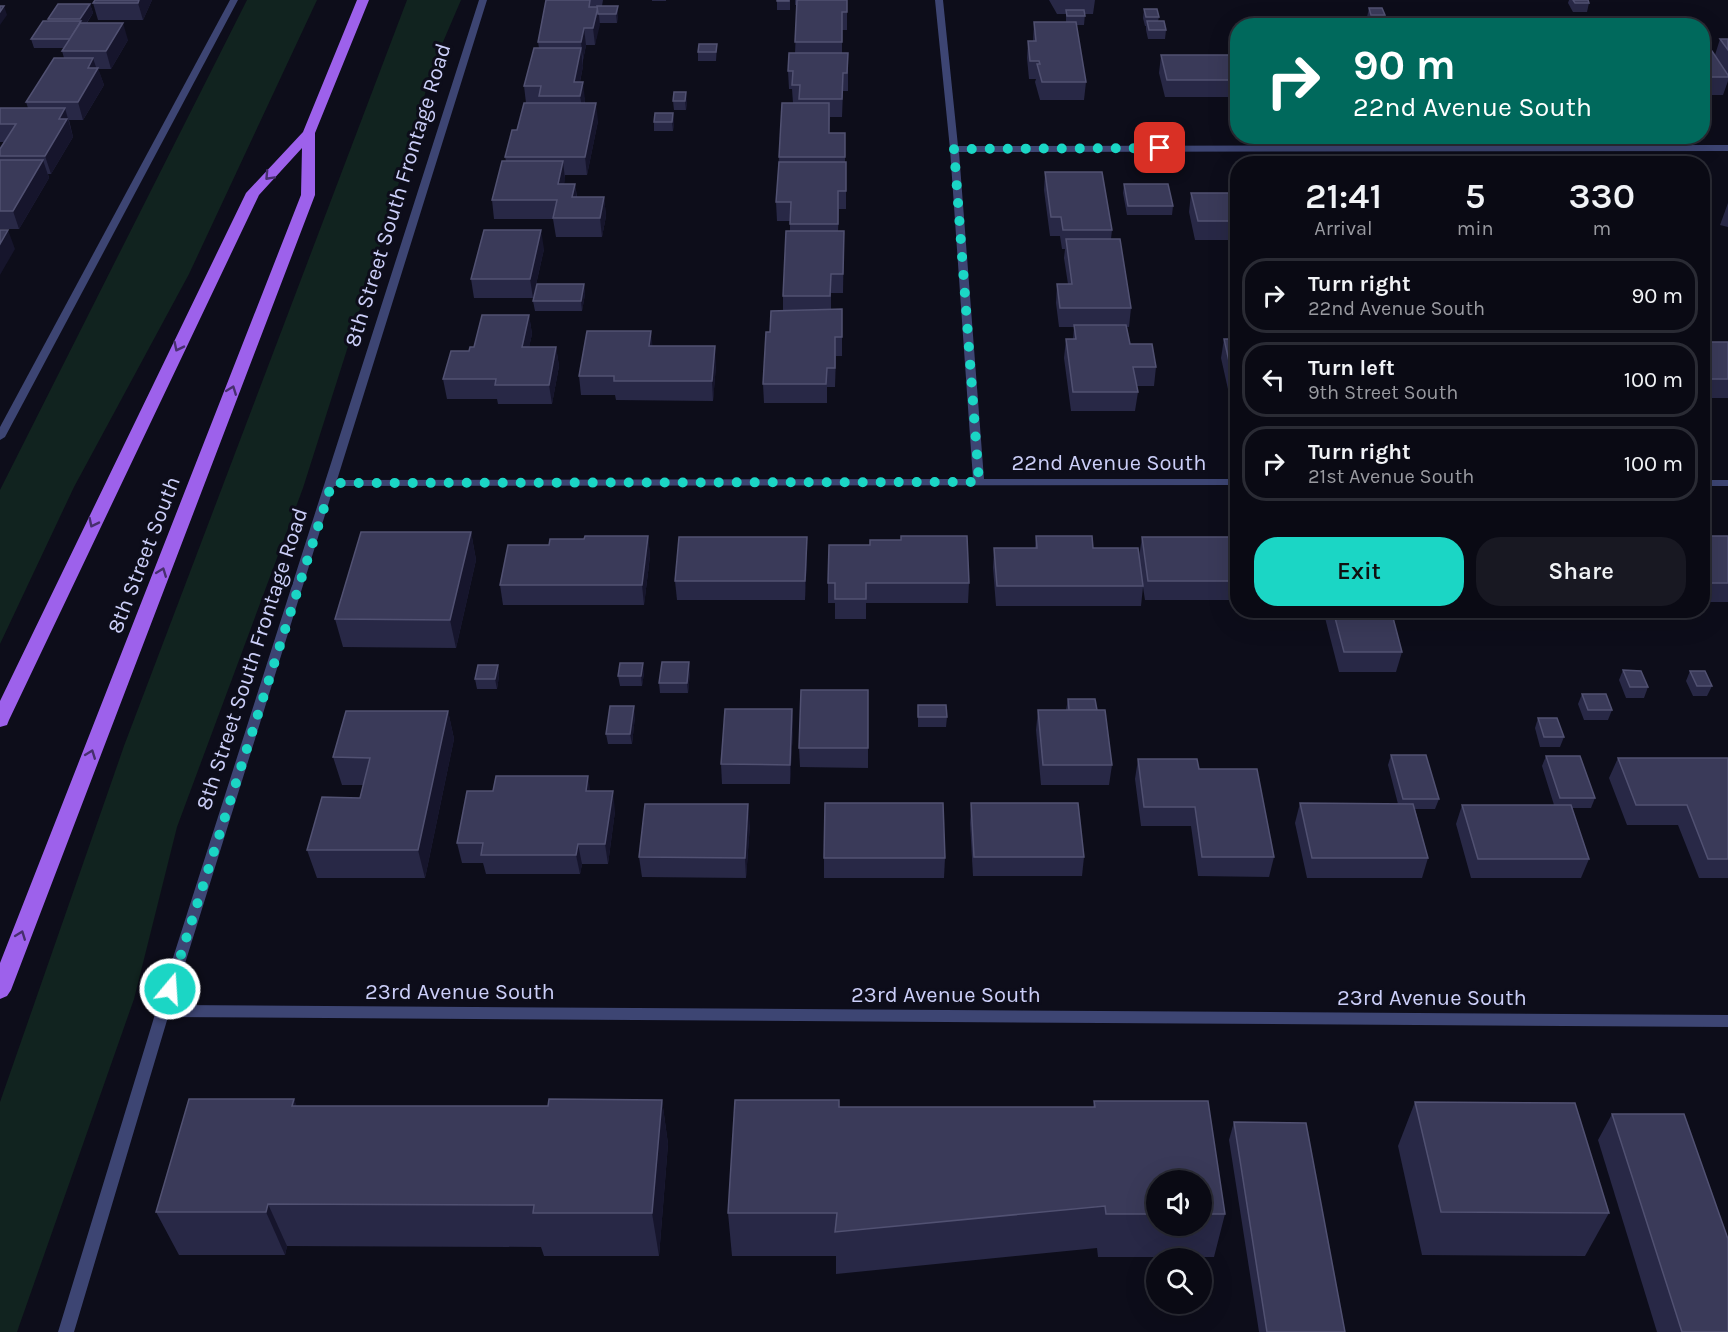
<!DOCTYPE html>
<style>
:root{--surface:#0a0a14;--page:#181822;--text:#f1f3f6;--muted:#999aa0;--line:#2a2b34;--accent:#1bd6c5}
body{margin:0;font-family:Karla,sans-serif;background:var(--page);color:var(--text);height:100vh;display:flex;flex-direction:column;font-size:22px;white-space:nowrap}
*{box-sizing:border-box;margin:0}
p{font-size:20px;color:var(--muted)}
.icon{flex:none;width:33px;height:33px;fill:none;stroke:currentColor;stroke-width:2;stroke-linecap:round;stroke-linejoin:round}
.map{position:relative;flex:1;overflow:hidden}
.details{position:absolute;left:1230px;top:156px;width:480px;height:462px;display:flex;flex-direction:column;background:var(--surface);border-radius:24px;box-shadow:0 6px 24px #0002,0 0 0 2px var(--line)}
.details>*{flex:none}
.banner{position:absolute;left:1230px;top:18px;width:480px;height:126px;border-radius:24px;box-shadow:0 6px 24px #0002,0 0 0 2px var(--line);background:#00695c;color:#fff;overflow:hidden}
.controls{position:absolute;left:1146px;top:1170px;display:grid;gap:12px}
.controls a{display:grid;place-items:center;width:66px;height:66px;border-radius:50%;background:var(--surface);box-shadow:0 6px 24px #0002,0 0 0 2px var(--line);font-size:30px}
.pin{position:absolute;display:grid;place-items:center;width:51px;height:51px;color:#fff;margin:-26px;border-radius:12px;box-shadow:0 3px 9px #0006}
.me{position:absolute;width:66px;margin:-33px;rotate:18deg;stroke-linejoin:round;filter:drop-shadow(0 0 4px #0008)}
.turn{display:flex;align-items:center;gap:21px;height:126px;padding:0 24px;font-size:27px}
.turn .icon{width:78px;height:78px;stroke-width:2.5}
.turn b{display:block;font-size:42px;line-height:51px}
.eta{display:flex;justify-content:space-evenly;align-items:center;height:102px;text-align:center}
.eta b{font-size:36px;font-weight:600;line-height:42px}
.action{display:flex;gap:12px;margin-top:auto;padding:12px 24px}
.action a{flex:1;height:69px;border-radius:24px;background:var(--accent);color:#111;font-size:24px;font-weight:600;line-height:69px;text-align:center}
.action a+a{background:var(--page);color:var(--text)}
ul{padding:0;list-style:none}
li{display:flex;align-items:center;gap:18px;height:75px;margin:0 12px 9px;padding:0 12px;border:3px solid var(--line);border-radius:24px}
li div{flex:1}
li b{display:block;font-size:22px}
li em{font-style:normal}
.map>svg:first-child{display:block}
.green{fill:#11231f}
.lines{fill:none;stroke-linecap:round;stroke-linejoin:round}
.street{fill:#3d4573;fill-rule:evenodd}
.primary{fill:#9d61eb;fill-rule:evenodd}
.wall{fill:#282846;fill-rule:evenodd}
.shaded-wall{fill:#16152c}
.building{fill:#3a3a59;stroke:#515172;stroke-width:1.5}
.oneway{stroke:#472f6e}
.route{stroke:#1bd6c5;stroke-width:10;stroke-dasharray:0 18}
.labels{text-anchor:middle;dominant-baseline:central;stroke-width:6;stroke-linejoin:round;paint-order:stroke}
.street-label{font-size:22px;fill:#cccff9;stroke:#0d0d1a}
</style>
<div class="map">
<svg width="1728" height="1332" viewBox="0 0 1728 1332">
<rect width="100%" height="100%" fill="#0d0d1a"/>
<g class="green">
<path d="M247 0H317L189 274 74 487 0 644V490Z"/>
<path d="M407 0H461L434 63 385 230 303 488 177 827 134 999 17 1332H0V1102L124 746Z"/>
</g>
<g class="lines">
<g class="street">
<path d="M230 0H238L5 437 0 440V427Z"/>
<path d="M479 0H487L337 480 973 479 950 149 935 0H943L958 146 1728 145V151L959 152 984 479H1238V485L334 486 172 1005 1728 1015V1027L168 1017 74 1332H58L156 1011Z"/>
<rect x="1702" y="480" width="26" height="6"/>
</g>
<path class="primary" d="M357 0H369L315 133V195L11 990 7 996 0 999V963L301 195 302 148 259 195 9 720 7 725 0 727V701L246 193 303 132Z"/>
</g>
<g class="wall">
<path d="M95 0H152L143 20H98L93 3Z"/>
<path d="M546 0H603L602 6H618V15L617 23H599L595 45H586L583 60V66L580 82 585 100V103L598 121 587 175H565L564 184H575L577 197H604L606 216 602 237H556L553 219H494L492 200 506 161 505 157 517 130 526 103 524 86 539 48 538 42Z"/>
<rect x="652" y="0" width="14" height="1"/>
<rect x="777" y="0" width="13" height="10"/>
<path d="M795 0H847V30H842V53H848V91H843L842 117H830L829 133H845V162H846V209H839L838 231H844L843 293H831V309H842V356H836L835 387H827V403H764L763 384 770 332 783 311V296L790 231V221H777L776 202 779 157 793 103 792 89H789L788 71 795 53 797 5H795Z"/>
<path d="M1049 0H1095L1093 14H1085L1084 25H1076L1086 82 1084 100H1040L1035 82 1036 79H1029L1027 58 1028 41H1033L1034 22H1066V14H1057Z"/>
<path d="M1569 0H1588L1589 3 1587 12H1573L1568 3Z"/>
<path d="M90 4 93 13 87 23 128 40 111 69H98L104 85 83 120H69L73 137 51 174H48L49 178 19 229H0V149L5 142H0V108H28L26 102 64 58 62 51 64 48H34L31 39 48 21V19Z"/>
<path d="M1369 8 1385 15 1383 23H1370L1367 17Z"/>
<path d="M1144 9 1159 17 1158 21 1166 30 1165 39H1148L1146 30V26H1145L1143 18Z"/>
<path d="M1720 39H1728V81L1723 95H1702V51L1715 55Z"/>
<path d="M717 44 716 61H698V52Z"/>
<path d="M1161 55H1238V92H1236L1235 97H1165L1159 73Z"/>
<path d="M674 92 687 101 686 110H674L673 101Z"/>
<path d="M673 113 674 123 673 131H654V122Z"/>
<path d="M1045 172 1112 230 1111 239 1131 308 1129 327H1127L1130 344 1156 367 1154 386H1137L1138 392 1135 411H1071L1064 358 1066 339H1073L1074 327H1059L1056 303 1057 284H1068L1064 258 1065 249H1062L1060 236H1050L1044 190Z"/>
<path d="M1234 181H1238V240H1195L1189 212 1191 193H1232Z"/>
<path d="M1124 184 1173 206 1172 215H1127L1123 193Z"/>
<path d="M1702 199 1710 212 1707 222H1702Z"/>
<path d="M1728 203V227L1720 225Z"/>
<path d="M544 249 533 298H474L471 279Z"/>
<path d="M584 284 585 294 582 311H535L533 301Z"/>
<path d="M529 315 532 334 529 347H556L559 366 552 404H498L497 399H447L443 379 469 351 474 347Z"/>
<path d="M1224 339H1238V398H1230L1221 358Z"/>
<rect x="1702" y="342" width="26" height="56"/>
<path d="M652 346 716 365 713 401 616 400 615 395H581L579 376Z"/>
<path d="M471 532 476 560 456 648 343 647 335 619Z"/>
<path d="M648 536 650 556 644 605H503L500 585 549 545 584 539Z"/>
<path d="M1036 536 1139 557 1142 537H1238V600H1145L1143 587 1141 606H996L993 568 994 548H1035Z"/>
<rect x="1702" y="536" width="26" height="66"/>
<path d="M807 537V557L805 600H677L675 581Z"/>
<path d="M828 583H969L968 603H866V619H835V603H828Z"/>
<path d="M1325 610H1391L1402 652 1396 672H1339L1324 614Z"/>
<path d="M1449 610H1477L1474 620H1452Z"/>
<path d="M498 665 499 676 497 689H477L475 679Z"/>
<path d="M1623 670 1648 687 1644 698H1626L1619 680Z"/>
<path d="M1690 671 1712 686 1707 696H1693L1686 681Z"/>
<path d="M690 672 688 693H660L659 683Z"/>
<path d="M644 673 642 686H620L618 676Z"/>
<path d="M868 690V768L800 767 799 748Z"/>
<path d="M1582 694 1612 710 1608 720H1584L1578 704Z"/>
<path d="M1068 699 1097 710 1112 765 1109 785H1041L1036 730 1038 710H1066Z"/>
<path d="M918 705 947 717 946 727H918Z"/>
<path d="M792 709 793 729 790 784H722L721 764Z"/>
<path d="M448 711 454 739 425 878H317L307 850 360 798 363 785H342L333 757Z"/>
<path d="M635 716 632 744H608L606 734Z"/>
<path d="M1538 718 1564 737 1560 747H1540L1535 728Z"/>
<path d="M1391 755 1439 799 1435 809H1415L1428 858 1422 878H1307L1295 823 1300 803 1398 804 1388 765Z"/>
<path d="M1546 756 1595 798 1591 808H1572L1589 859 1581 878H1471L1456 824 1462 805H1554L1542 766Z"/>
<path d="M1618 758H1728V878H1699L1678 825H1627L1609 778Z"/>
<path d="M1138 759 1199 769 1274 857 1269 877 1198 876 1191 826H1141L1135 779Z"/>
<path d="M590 791 615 811 608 864H582L580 874H486L483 863H462L457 843Z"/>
<path d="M971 803 1084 857 1082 876H973L970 823Z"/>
<path d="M750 824 746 878 642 877 639 857Z"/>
<path d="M824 858H945L944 878H824Z"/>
<path d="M294 1099 296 1106H548L662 1100 668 1144 659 1256H544L541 1247 287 1246 285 1255H179L156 1212Z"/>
<path d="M735 1100H839V1107H1093L1094 1101H1208L1225 1214 1214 1257H1098L1097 1248 836 1274V1256H732L728 1213ZM1156 1180H1202V1226H1156Z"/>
<path d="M1415 1102 1609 1213 1585 1256 1422 1255 1398 1146Z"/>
<path d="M1612 1114 1728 1332H1657L1598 1140Z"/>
<path d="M1234 1122 1345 1332H1259L1229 1140Z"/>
</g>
<g class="shaded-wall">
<path d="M139 0H152L143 20 138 3Z"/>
<path d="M90 4 93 13 83 28 80 19Z"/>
<path d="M4 6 7 15 0 25V12Z"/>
<path d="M618 6V15L617 23 616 14Z"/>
<path d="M598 7 600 25 595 45 593 28Z"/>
<path d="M123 23 128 40 111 69 106 51Z"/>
<path d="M584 28 586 45 583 60 581 42Z"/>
<path d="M581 48 583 66 577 96 574 82Z"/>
<path d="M93 58 97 70 98 68 104 85 83 120 78 102 88 68Z"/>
<path d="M583 82 585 100 583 114 580 96Z"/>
<path d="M686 92 687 101 686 110 685 101Z"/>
<path d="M596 103 598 121 587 175 585 157Z"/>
<path d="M65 108 73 137 51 174 45 156 59 119Z"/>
<path d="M673 113 674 123 673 131 672 122Z"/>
<path d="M43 160 49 178 19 229 13 211Z"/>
<path d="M563 161 565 179 561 202 558 184Z"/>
<path d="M575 184 577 202 572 197Z"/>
<path d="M604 197 606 216 602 237 600 218Z"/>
<path d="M8 230 15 249 0 275V244Z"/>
<path d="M541 230 544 249 533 298 530 279Z"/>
<path d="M584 284 585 294 582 311 581 301Z"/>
<path d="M529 315 532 334 525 366 522 347Z"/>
<path d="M651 331 653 350 649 346Z"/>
<path d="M715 346 716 365 713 401 712 381Z"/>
<path d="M556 347 559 366 552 404 549 385Z"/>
<path d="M471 532 476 560 456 648 450 620Z"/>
<path d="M648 536 650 556 644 605 642 585Z"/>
<path d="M807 537V557L805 600V581Z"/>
<path d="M689 662 690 672 688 693 687 683Z"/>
<path d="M643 663 644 673 642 686 641 676Z"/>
<path d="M498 665 499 676 497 689 495 679Z"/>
<path d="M634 706 635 716 632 744 630 734Z"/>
<path d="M792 709 793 729 790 784V765Z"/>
<path d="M448 711 454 739 425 878 418 850Z"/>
<path d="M588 776 591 795 586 791Z"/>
<path d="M613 791 615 811 608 864 605 844Z"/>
<path d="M748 804 750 824 746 878 745 858Z"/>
<path d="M578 844 582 864 580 874 576 855Z"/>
<path d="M294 1099 311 1143 292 1106Z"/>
<path d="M662 1100 668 1144 659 1256 652 1213Z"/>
<path d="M268 1204 287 1246 285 1255 266 1212Z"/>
</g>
<g class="building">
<path d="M95 0H139L138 3H93Z"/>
<path d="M546 0H590L589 7H598L593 28H584L581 42H538Z"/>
<rect x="777" y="0" width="12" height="1"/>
<path d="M797 0H847V12H842V42H795Z"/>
<path d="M1573 0H1588L1589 3H1575Z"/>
<path d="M58 4H90L80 19H48Z"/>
<path d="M0 6H4L0 12Z"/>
<path d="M597 6H618L616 14H598Z"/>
<path d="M1369 8H1382L1385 15H1371Z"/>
<path d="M1144 9H1157L1159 17H1146Z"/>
<path d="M1066 10H1084L1085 16H1067Z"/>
<path d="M1408 20H1421L1423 26H1411Z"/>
<path d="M1481 20H1495L1498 26H1484Z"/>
<path d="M43 21H81L70 39H31Z"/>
<path d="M1147 21H1164L1166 30H1149Z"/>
<path d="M1034 22H1076L1086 82H1042L1037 64H1040L1039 61H1030L1028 41H1036Z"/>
<path d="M80 23H123L106 51H62Z"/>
<path d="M1720 39H1728V50Z"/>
<path d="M699 44H717L716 52H698Z"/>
<path d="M534 48H581L574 82H583L580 96H539L541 86H524Z"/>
<path d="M1702 51H1712L1728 75V77H1702Z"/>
<path d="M789 53H848L847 73H843L842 99H799L800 85H792L793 71H788Z"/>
<path d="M1161 55H1238V75H1237L1238 80H1167Z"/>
<path d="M54 58H93L88 68H98L78 102H26Z"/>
<path d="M674 92H686L685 101H673Z"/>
<path d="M524 103H596L585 157H505L512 130H517Z"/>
<path d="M782 103H829V133H845V157H779Z"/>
<path d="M0 108H65L59 119H67L45 156H0V149L16 124H0Z"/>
<path d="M655 113H673L672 122H654Z"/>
<path d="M0 160H43L13 211H0Z"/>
<path d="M502 161H563L558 184H575L572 197H604L600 218H553L557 200H492Z"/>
<path d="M779 162H846V191H838V224H790L791 202H776Z"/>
<path d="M1045 172H1102L1112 230H1063L1061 217H1051Z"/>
<path d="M1234 181H1238V221H1198L1191 193H1237Z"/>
<path d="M1124 184H1168L1173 206H1128Z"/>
<path d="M1702 199 1710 212H1702Z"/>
<path d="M0 230H8L0 244Z"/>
<path d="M484 230H541L530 279H471Z"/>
<path d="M786 231H844L843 274H831L830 296H783Z"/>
<path d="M1066 239H1120L1131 308H1060L1057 284H1072Z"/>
<path d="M537 284H584L581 301H533Z"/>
<path d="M842 309V337H835V368H827L826 384H763L766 332H770L771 311Z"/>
<path d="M482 315H529L522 347H556L549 385H495L496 379H443L451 351H469L470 347H474Z"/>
<path d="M1074 325H1126L1130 344H1152L1156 367H1133L1138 392H1073L1066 339H1076Z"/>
<path d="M587 331H651L649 346H715L712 381H614V376H579Z"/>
<path d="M1224 339H1238V379H1233Z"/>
<rect x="1702" y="342" width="26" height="37"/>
<path d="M361 532H471L450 620 335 619Z"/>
<path d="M585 536H648L642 585H500L508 545H549L550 539H584Z"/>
<path d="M901 536H967L969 583H866V599H835V583H828L829 545H870V540H901Z"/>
<path d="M1036 536H1092L1093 548H1138L1143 586H997L994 548H1037Z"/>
<rect x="1702" y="536" width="26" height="47"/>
<path d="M679 537H807L805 581H675Z"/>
<path d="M1142 537H1238V581H1148Z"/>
<path d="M1333 610H1391L1402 652H1344Z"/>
<path d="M662 662H689L687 683H659Z"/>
<path d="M620 663H643L641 676H618Z"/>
<path d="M478 665H498L495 679H475Z"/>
<path d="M1623 670 1641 671 1648 687H1630Z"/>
<path d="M1690 671H1705L1712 686H1697Z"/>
<path d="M801 690H868V748H799Z"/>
<path d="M1582 694H1606L1612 710H1588Z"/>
<path d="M1068 699H1095L1097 710H1069Z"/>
<path d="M918 705H946L947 717H918Z"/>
<path d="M610 706H634L630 734H606Z"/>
<path d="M725 709H792L790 765 721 764Z"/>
<path d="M1038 710H1105L1112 765H1043Z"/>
<path d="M346 711H448L418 850H307L322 797 360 798 370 758 333 757Z"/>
<path d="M1538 718H1557L1564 737H1544Z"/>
<path d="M1391 755H1426L1439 799H1403Z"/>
<path d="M1546 756H1580L1595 798H1560Z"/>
<path d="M1618 758H1728V859H1708L1687 805H1636Z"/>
<path d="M1138 759H1197L1199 769H1257L1274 857H1202L1195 807H1144Z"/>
<path d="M496 776H588L586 791H613L605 844H578L576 855H481L483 843H457L467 791H493Z"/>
<path d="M825 803H943L945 858H824Z"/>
<path d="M971 803H1078L1084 857H974Z"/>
<path d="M1300 803 1413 804 1428 858H1312Z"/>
<path d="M645 804H748L745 858 639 857Z"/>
<path d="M1462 805H1571L1589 859H1478Z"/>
<path d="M189 1099H294L292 1106H548L549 1099 662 1100 652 1213H533L534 1205 268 1204 266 1212H156Z"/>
<path d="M735 1100H839V1107H1095L1094 1101H1208L1225 1214H1202V1180H1156V1214H1106L1105 1206 835 1232 837 1213H728Z"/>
<path d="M1415 1102 1575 1103 1609 1213 1441 1212Z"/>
<path d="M1612 1114H1684L1728 1239V1332H1682Z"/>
<path d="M1234 1122 1306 1123 1345 1332H1267Z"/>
</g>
<defs><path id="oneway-chevron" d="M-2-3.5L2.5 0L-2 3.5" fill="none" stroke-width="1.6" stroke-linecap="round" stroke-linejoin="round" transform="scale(1.5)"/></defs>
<g class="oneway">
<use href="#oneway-chevron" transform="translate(269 176) rotate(133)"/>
<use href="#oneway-chevron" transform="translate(178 347) rotate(116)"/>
<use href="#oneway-chevron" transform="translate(232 390) rotate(-69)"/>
<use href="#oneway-chevron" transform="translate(93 523) rotate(116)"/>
<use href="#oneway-chevron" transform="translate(162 572) rotate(-69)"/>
<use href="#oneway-chevron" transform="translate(91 754) rotate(-69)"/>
<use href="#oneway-chevron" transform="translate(21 935) rotate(-69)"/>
</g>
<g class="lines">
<path class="route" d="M170 989 332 483 979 482 954 149 1160 148"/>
</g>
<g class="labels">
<g class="street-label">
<text transform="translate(398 195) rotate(-73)">8th Street South Frontage Road</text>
<text x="1109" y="463">22nd Avenue South</text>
<text transform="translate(144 555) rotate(-69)">8th Street South</text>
<text transform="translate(252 659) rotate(-72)">8th Street South Frontage Road</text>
<text x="460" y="992">23rd Avenue South</text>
<text x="946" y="995">23rd Avenue South</text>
<text x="1432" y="998">23rd Avenue South</text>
</g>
</g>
</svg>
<div class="controls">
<a><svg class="icon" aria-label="sound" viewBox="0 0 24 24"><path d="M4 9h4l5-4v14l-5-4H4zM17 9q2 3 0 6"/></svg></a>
<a><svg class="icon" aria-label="search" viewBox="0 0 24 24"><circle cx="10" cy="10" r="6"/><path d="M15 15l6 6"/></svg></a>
</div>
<div class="pin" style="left:1160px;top:148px;background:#d93025"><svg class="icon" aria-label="arrive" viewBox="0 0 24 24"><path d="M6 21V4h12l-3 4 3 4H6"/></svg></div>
<svg class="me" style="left:170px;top:989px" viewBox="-20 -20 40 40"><circle r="17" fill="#1bd6c5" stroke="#fff" stroke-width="3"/><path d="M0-11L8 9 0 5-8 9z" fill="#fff"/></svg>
<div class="banner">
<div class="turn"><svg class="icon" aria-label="right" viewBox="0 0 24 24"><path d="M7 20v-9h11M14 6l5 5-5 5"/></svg><div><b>90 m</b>22nd Avenue South</div></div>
</div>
<section class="details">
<div class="eta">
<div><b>21:41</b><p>Arrival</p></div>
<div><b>5</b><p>min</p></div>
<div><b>330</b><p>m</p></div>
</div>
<ul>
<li><svg class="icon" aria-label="right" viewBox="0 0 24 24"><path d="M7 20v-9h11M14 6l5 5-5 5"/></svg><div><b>Turn right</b><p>22nd Avenue South</p></div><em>90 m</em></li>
<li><svg class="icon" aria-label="left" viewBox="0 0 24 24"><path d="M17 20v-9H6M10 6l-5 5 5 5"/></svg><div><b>Turn left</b><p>9th Street South</p></div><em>100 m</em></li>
<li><svg class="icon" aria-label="right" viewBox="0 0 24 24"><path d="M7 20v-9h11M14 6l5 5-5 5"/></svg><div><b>Turn right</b><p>21st Avenue South</p></div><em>100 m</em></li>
</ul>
<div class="action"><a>Exit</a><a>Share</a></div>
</section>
</div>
